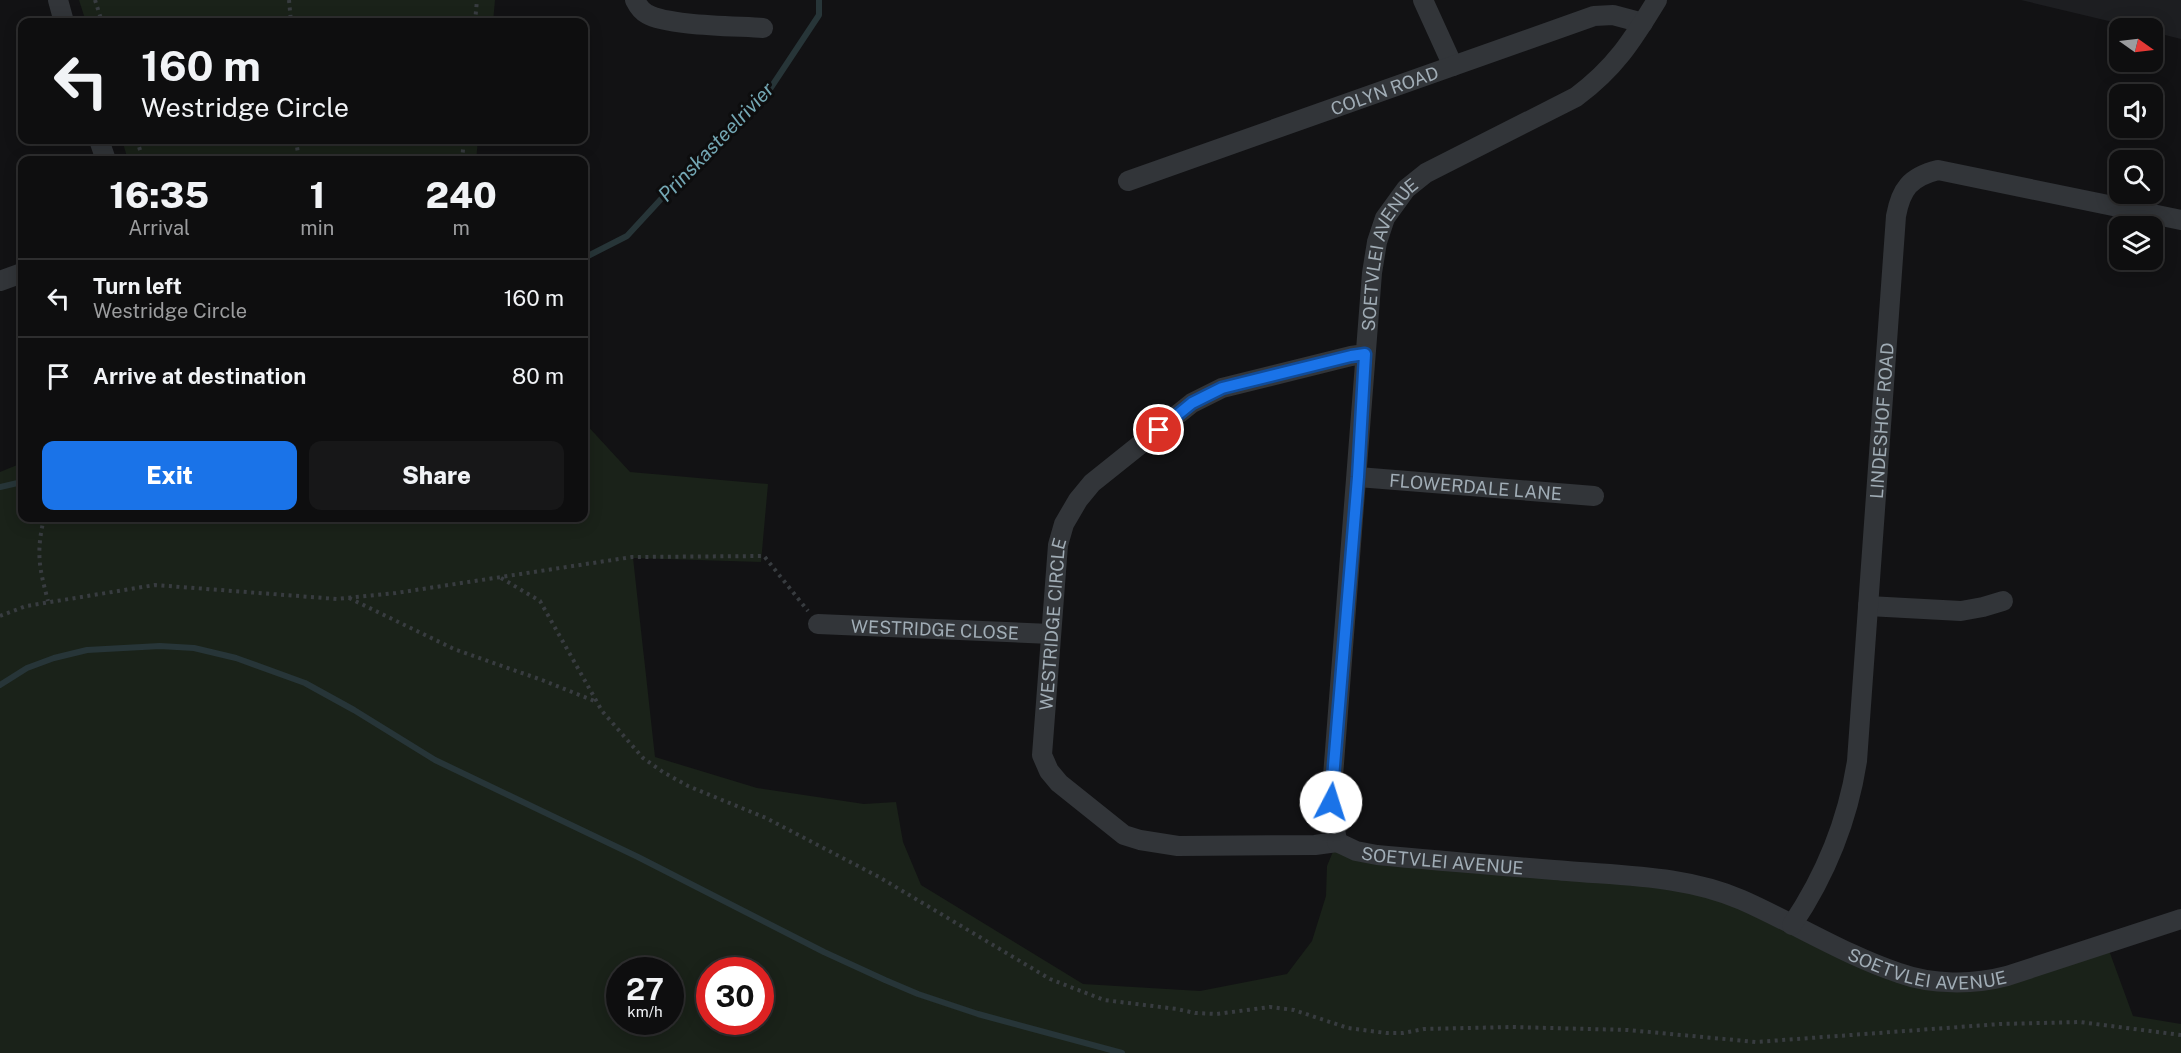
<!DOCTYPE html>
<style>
:root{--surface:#0e0e0f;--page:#171718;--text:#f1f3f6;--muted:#9b9c9e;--line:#2e2e2f;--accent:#1a73e8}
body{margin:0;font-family:"Public Sans",sans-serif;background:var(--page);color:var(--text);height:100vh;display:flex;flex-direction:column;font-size:22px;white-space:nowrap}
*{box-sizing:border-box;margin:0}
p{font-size:20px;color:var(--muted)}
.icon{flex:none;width:33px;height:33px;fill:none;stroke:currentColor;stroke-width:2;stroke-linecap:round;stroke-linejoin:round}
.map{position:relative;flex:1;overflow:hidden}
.panel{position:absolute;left:18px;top:156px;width:570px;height:366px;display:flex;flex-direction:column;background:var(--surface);border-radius:12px;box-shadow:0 3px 15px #0003,0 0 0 2px var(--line)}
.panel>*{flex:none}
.guide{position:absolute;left:18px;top:18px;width:570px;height:126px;border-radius:12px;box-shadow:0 3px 15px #0003,0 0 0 2px var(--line);background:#0e0e0f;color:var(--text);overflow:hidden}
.needle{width:39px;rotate:104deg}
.controls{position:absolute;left:2109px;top:18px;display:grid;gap:12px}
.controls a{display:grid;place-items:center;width:54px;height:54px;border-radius:12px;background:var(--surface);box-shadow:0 3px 15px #0003,0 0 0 2px var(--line);font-size:30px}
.speed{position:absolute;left:606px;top:957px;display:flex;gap:12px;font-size:30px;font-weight:700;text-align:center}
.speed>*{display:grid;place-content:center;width:78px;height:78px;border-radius:50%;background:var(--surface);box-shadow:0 3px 15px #0003,0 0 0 2px var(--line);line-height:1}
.speed small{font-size:15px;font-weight:400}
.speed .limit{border:9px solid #d22;background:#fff;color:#111}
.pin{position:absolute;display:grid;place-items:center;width:51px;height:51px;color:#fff;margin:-26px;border:3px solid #fff;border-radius:50%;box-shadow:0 2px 6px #0007}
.me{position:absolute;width:66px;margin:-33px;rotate:5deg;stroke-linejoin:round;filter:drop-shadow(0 0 4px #0008)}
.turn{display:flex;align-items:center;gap:21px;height:126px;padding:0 24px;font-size:27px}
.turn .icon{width:78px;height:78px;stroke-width:2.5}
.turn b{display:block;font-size:42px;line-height:51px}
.eta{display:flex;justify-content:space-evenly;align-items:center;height:102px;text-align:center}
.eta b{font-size:36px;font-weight:800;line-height:42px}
.cta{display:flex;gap:12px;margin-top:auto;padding:12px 24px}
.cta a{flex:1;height:69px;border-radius:12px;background:var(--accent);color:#fff;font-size:24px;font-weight:800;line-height:69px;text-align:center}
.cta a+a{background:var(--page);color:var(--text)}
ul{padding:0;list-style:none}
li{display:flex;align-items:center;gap:18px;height:78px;padding:0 24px;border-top:2px solid var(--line)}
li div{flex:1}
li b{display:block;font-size:22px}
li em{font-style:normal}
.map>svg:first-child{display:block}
.built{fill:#1d1e21}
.green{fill:#1a2219;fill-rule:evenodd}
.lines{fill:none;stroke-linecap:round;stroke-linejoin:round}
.stream{stroke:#273538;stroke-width:6}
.path{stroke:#383c40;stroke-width:4;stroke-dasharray:3 4.5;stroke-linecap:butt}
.minor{stroke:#323539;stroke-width:20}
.route-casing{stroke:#114b97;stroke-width:15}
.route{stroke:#1a73e8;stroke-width:10}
.labels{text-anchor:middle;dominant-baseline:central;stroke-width:6;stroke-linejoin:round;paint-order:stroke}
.street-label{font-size:18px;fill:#a1adb6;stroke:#0d0d0e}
.water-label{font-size:20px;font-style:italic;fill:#74a8b5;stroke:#0d0d0e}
</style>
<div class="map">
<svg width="2181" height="1053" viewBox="0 0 2181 1053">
<rect width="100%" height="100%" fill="#121214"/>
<path class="built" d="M2021 0H2181V39L2153 32 2152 28H2138Z"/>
<g class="green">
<path d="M79 0H495L493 22H86Z"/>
<path d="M122 140H478L476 160H128Z"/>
<path d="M584 422 630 472 768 484 761 562 633 558 655 757 757 788 864 804 896 802 903 842 921 885 1083 984 1200 991 1287 974 1312 941 1326 896 1327 866 1337 842 1672 880 1900 974 1956 982 2107 945 2133 1016 2181 1024V1053H0V472L22 463V518H584ZM620 970H670V1022H620ZM710 970H760V1022H710Z"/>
</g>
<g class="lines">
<g class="stream">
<path d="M584 258 627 236 709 147 768 92 819 15V0"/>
<path d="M0 487 22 482"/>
<path d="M0 685 27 668 54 658 87 650 160 646 194 648 236 658 305 683 354 710 435 760 638 857 824 952 885 980 918 994 978 1014 1122 1053"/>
</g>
<g class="path">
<path d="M95 0 102 22"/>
<path d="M289 0 291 22"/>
<path d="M475 22 477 0"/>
<path d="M137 140 143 160"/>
<path d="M296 140 299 160"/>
<path d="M462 160 464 140"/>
<path d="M44 518C36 553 39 567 48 601"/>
<path d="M501 578 540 601 602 711 643 758 663 772 688 786 766 818 879 877 1050 979 1104 1000 1177 1009 1195 1013 1217 1014 1270 1007 1294 1010 1348 1028 1386 1033H1403L1424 1029 1512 1027 1628 1030 1756 1042 2000 1024 2080 1022 2181 1035"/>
<path d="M349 598 454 649 542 680 597 702"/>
<path d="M0 616 26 606 155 585 337 599 396 593 632 557 764 556 808 611"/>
</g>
<g class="minor">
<path d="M58 0 64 22"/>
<path d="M635 0C638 6 641 11 647 14 668 26 736 26 763 28"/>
<path d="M1423 0 1453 66"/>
<path d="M99 140 106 160"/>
<path id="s1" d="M1128 181 1594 16 1613 15 1643 23"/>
<path d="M0 281 22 273"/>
<path id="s2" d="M1358 477 1594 496"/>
<path d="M1868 606 1961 611 1983 607 2003 601"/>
<path id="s3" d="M818 624 1051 634"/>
<path id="s4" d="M1337 842 1331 802 1372 273 1377 242 1385 218 1406 189 1426 173 1576 97C1615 68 1632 41 1657 0"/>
<path id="s5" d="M1337 842 1315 845 1178 846 1140 840 1124 835 1059 783 1049 771 1042 755 1058 545 1064 524 1078 500 1092 483 1192 403 1222 388 1351 356 1365 354"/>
<path id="s6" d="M1337 842 1356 851 1377 855C1440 861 1504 866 1567 871 1626 876 1687 876 1742 900 1794 923 1845 955 1899 973 1932 985 1973 985 2007 976L2181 919"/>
<path id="s7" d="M1792 925C1825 876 1848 819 1857 761L1896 216C1901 189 1910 177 1938 170L2181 220"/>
</g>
</g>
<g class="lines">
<defs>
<path id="route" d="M1159 430 1192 403 1222 388 1351 356 1365 354 1358 477 1331 802"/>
</defs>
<use href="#route" class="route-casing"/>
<use href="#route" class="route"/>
</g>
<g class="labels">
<g class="street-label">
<text stroke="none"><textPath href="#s1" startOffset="272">COLYN ROAD</textPath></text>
<text stroke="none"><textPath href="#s4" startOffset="594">SOETVLEI AVENUE</textPath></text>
<text stroke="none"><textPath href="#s7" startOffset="519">LINDESHOF ROAD</textPath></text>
<text stroke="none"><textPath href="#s2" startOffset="118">FLOWERDALE LANE</textPath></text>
<text stroke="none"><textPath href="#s5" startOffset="462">WESTRIDGE CIRCLE</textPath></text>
<text stroke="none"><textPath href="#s3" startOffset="117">WESTRIDGE CLOSE</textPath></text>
<text stroke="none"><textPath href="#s6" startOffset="108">SOETVLEI AVENUE</textPath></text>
<text stroke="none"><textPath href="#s6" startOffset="612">SOETVLEI AVENUE</textPath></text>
</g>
<g class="water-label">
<text transform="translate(716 142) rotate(-46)">Prinskasteelrivier</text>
</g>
</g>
</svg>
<div class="controls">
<a><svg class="needle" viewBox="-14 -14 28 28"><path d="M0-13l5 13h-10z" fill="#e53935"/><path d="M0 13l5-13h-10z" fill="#9b9c9e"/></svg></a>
<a><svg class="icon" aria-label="sound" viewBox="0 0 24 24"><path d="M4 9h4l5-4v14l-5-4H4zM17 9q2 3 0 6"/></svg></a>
<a><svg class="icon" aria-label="search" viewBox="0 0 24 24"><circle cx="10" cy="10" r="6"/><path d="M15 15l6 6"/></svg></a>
<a><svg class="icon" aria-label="layers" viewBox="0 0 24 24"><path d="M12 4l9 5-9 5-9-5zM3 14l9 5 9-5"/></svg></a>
</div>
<div class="speed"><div>27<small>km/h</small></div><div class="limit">30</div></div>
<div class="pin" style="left:1159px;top:430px;background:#d93025"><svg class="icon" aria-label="arrive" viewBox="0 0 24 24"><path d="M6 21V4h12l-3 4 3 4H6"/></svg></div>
<svg class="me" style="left:1331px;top:802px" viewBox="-20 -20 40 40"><circle r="19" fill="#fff"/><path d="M0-13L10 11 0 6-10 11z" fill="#1a73e8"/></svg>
<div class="guide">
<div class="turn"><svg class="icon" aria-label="left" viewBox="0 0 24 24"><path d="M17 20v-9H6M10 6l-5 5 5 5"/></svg><div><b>160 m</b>Westridge Circle</div></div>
</div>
<section class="panel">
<div class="eta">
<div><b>16:35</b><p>Arrival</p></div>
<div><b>1</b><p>min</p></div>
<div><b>240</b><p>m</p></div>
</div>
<ul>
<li><svg class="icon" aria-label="left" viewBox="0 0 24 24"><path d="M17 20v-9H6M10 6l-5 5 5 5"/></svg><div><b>Turn left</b><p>Westridge Circle</p></div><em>160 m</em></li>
<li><svg class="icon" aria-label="arrive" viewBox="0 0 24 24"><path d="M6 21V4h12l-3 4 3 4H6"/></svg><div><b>Arrive at destination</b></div><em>80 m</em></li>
</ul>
<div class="cta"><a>Exit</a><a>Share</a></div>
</section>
</div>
